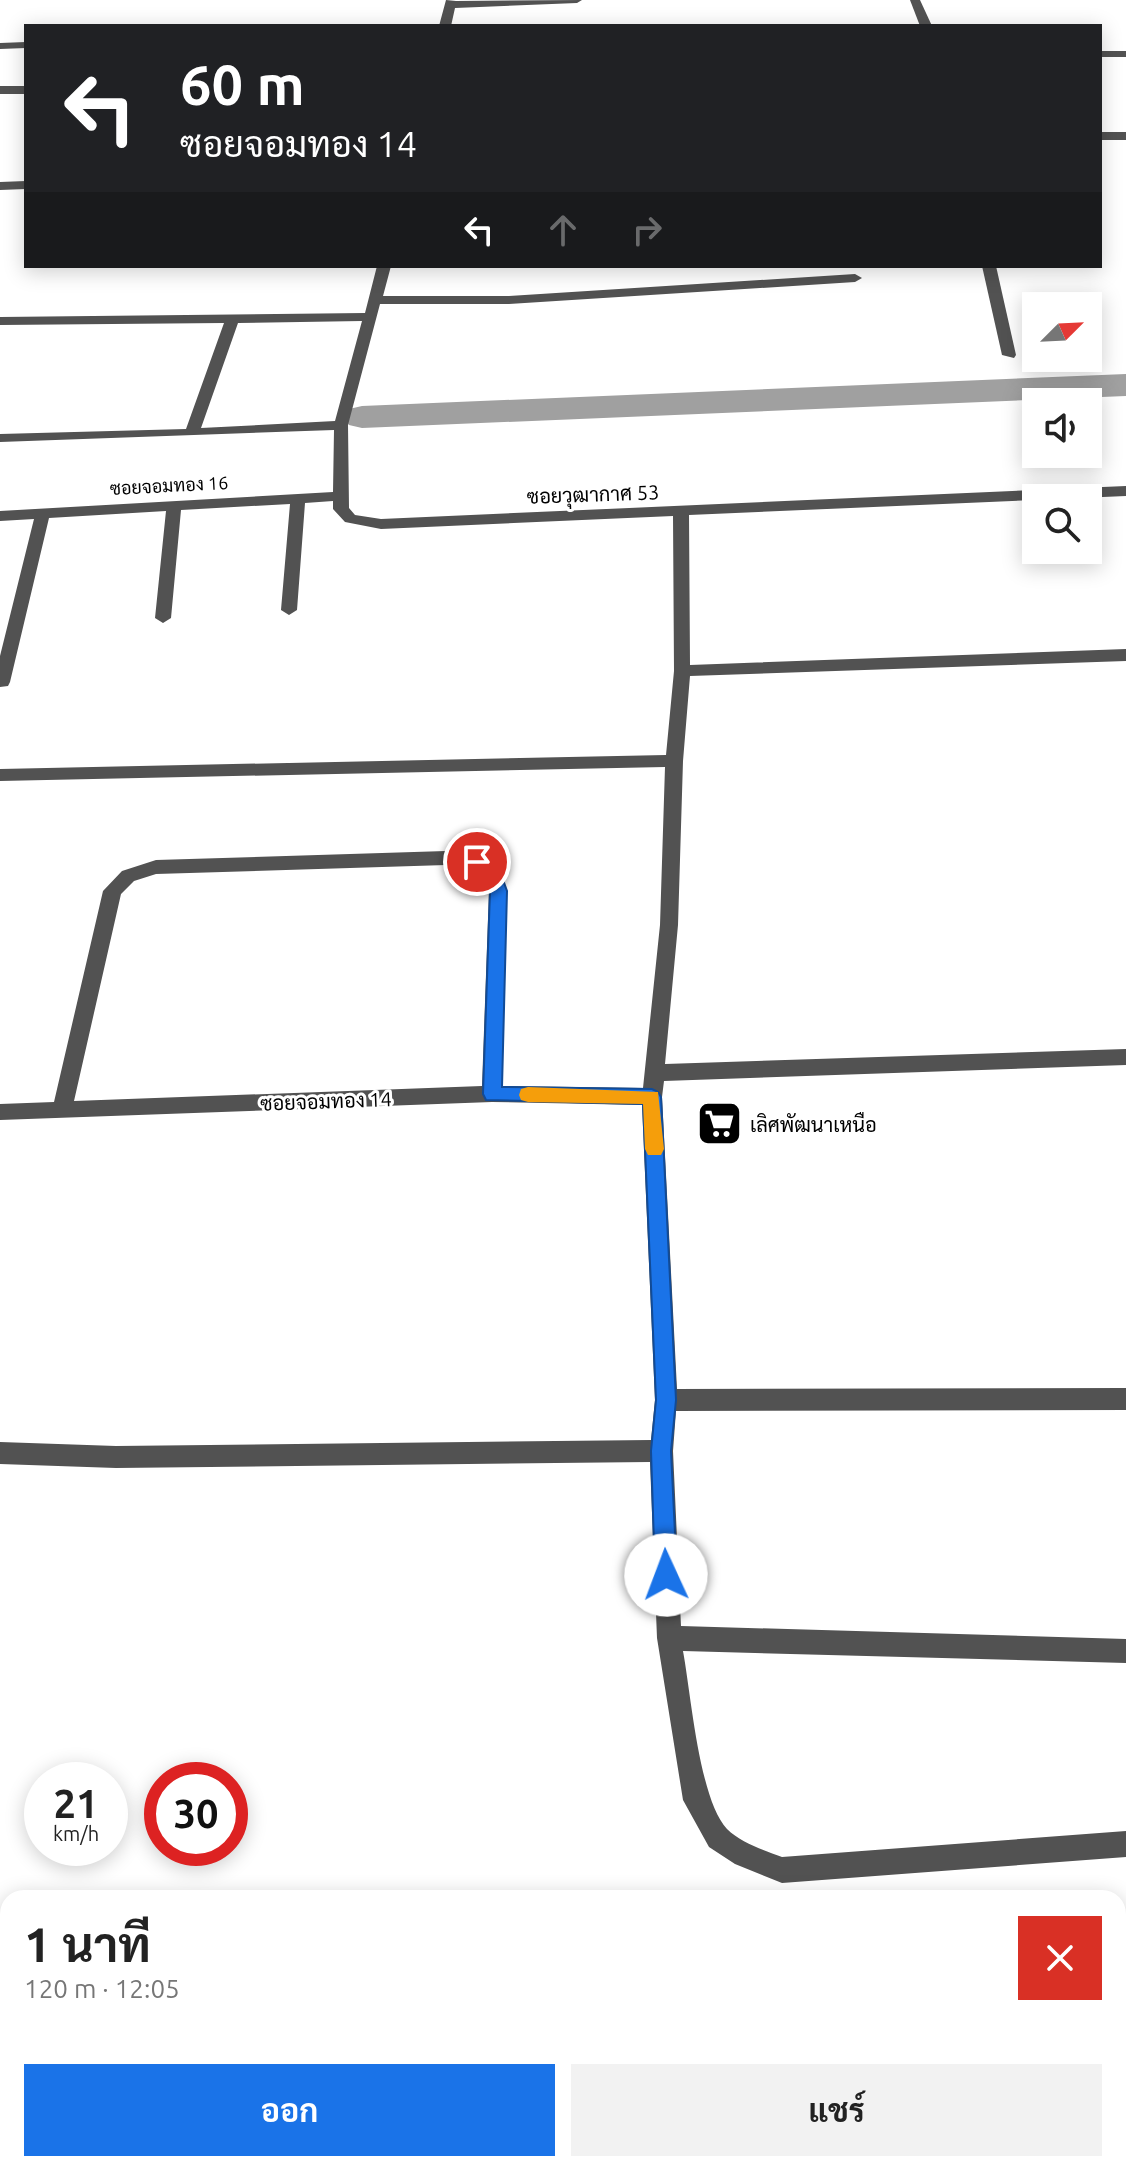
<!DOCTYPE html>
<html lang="th">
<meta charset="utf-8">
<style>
:root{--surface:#fff;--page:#f2f2f2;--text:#222;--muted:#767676;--accent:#1a73e8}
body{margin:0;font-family:Ubuntu,Sarabun,sans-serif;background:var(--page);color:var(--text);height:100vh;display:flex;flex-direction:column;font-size:30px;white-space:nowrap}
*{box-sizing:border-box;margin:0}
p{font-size:26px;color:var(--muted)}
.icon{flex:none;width:44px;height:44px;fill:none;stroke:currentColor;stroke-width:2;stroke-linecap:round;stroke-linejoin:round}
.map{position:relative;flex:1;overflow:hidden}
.side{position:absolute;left:0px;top:1890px;width:1126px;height:282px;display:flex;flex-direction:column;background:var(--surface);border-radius:24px 24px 0 0;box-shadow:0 4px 20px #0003}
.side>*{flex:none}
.top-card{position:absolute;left:24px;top:24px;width:1078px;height:244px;border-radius:0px;box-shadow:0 4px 20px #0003;background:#202124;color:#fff;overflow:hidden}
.needle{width:52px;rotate:66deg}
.tools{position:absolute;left:1022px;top:292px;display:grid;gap:16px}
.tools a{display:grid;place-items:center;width:80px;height:80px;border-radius:0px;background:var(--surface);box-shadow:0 4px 20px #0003;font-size:40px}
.speed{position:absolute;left:24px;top:1762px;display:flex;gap:16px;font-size:40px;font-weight:700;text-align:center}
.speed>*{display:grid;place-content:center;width:104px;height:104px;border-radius:50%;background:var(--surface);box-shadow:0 4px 20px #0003;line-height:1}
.speed small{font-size:20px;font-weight:400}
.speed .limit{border:12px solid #d22;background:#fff;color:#111}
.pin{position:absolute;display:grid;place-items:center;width:68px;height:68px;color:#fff;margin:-34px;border:4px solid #fff;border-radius:50%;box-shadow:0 2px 8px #0007}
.me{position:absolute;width:88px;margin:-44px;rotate:358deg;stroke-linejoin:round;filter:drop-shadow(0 0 6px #0008)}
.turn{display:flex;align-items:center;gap:28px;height:168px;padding:0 24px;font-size:36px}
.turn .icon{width:104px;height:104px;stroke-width:2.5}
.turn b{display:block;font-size:56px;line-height:68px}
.lanes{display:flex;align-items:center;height:76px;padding:0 24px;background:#0003;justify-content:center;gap:40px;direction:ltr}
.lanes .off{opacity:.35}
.round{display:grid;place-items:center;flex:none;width:84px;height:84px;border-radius:0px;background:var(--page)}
.summary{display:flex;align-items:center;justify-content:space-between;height:136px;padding:0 24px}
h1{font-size:48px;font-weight:700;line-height:60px}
.cta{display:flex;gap:16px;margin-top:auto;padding:16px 24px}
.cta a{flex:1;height:92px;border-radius:0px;background:var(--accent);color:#fff;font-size:32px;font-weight:700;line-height:92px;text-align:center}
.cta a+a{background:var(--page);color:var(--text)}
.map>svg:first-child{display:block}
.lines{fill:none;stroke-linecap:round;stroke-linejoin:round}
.canal{fill:#a0a0a0;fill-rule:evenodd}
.minor{fill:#525252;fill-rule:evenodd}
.route{fill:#1a73e8;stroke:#114b97;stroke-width:2}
.slow{fill:#f59e0b}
.labels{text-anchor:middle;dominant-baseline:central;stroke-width:6;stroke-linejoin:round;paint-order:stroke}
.far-street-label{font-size:18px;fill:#000;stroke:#fff}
.street-label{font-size:20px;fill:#000;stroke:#fff}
.poi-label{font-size:20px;fill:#000;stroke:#fff;text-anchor:start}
</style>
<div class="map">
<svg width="1126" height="2171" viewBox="0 0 1126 2171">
<rect width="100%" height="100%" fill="#fff"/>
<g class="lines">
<path class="canal" d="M1126 374V396L362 428 349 425 343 417 349 409 362 406Z"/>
<g class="minor">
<path d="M446 0 456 1 582 0 577 3 455 8 451 26H439Z"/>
<path d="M910 0H920L932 26H920Z"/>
<path d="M26 42V48L0 49V43Z"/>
<rect x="1100" y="51" width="26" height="6"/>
<rect x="0" y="86" width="26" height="8"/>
<rect x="1100" y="132" width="26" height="8"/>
<path d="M26 181V189L0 190V182Z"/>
<path d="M377 266H391L383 296H509L855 274 862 278 855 282 509 304H380L348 425 349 508 355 515 381 519 1126 486V496L689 515 690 665 1126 649V661L690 676 683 761 678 925 665 1064 1126 1049V1065L664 1081 662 1097 677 1389 1126 1388V1410L676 1411 673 1451 681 1626 1126 1639V1663L683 1651C691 1694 699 1799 727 1829 741 1843 764 1850 782 1857L1126 1831V1857L782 1883 735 1864 709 1847 683 1800 657 1638 650 1462 116 1468 0 1464V1442L116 1446 651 1440 655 1400 642 1105 492 1102 0 1120V1104L54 1102 103 891 122 871 156 860 446 851C477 854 497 859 507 891L502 1086 643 1088 660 925 665 767 0 781V769L666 755 674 671 673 516 381 529 345 522 333 509V501L305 503 297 610 289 615 281 610 290 504 181 510 171 618 163 623 155 618 166 511 49 518 10 682 8 686 0 687V656L34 519 0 521V511L333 492 334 430 0 442V434L186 429 224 323 0 325V317L365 313ZM362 321 335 421 201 428 238 323ZM446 865C468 867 481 868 489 891L482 1086 74 1101 121 894 134 881 156 874Z"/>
<path d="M982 266H996L1016 355 1014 358 1002 355Z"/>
</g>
</g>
<path class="route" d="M477 855 499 869 507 891 502 1087 652 1089 658 1092 661 1097 676 1400 671 1451 677 1575 674 1583 666 1586 658 1583 655 1575 651 1451 656 1400 643 1104 486 1100 483 1094 490 891 486 876 469 862Z"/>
<path class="slow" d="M528 1087 658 1092 664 1149 661 1155H648L645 1149 643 1104 528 1102 521 1100 519 1095 521 1089Z"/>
<defs>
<symbol id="supermarket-square" viewBox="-11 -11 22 22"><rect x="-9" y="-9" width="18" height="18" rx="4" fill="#000" stroke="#fff"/><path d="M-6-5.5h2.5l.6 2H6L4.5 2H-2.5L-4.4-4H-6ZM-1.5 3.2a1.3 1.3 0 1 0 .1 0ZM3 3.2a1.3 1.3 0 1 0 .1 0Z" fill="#fff"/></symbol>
</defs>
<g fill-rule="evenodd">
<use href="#supermarket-square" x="694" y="1098" width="51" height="51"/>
</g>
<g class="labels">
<g class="far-street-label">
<text transform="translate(169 485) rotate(-3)">ซอยจอมทอง 16</text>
</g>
<g class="street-label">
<text transform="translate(593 494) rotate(-2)">ซอยวุฒากาศ 53</text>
<text transform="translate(326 1101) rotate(-2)">ซอยจอมทอง 14</text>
</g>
<g class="poi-label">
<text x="750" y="1124">เลิศพัฒนาเหนือ</text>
</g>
</g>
</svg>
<div class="tools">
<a><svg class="needle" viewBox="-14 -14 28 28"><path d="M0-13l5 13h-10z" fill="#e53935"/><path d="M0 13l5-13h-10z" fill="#767676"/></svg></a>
<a><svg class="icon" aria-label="sound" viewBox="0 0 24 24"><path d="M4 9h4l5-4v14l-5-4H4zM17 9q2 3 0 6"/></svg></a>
<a><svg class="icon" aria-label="search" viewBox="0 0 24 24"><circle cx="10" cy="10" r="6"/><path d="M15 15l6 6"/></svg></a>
</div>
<div class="speed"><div>21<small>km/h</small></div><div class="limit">30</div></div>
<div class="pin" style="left:477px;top:862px;background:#d93025"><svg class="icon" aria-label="arrive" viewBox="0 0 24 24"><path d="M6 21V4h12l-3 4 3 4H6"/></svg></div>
<svg class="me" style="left:666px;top:1575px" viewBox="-20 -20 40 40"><circle r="19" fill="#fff"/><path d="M0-13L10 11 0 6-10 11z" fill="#1a73e8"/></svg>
<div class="top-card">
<div class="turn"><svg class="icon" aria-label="left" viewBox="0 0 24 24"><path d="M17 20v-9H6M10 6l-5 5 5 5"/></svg><div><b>60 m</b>ซอยจอมทอง 14</div></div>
<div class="lanes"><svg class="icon" aria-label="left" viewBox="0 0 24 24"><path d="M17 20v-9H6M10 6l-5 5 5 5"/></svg><svg class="icon off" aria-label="ahead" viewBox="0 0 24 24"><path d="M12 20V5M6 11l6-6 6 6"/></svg><svg class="icon off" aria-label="right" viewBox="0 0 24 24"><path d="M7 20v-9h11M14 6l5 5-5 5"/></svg></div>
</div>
<section class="side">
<div class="summary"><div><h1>1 นาที</h1><p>120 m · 12:05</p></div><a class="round" style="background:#d93025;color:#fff"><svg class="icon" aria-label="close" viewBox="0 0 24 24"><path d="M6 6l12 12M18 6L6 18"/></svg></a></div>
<div class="cta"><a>ออก</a><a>แชร์</a></div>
</section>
</div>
